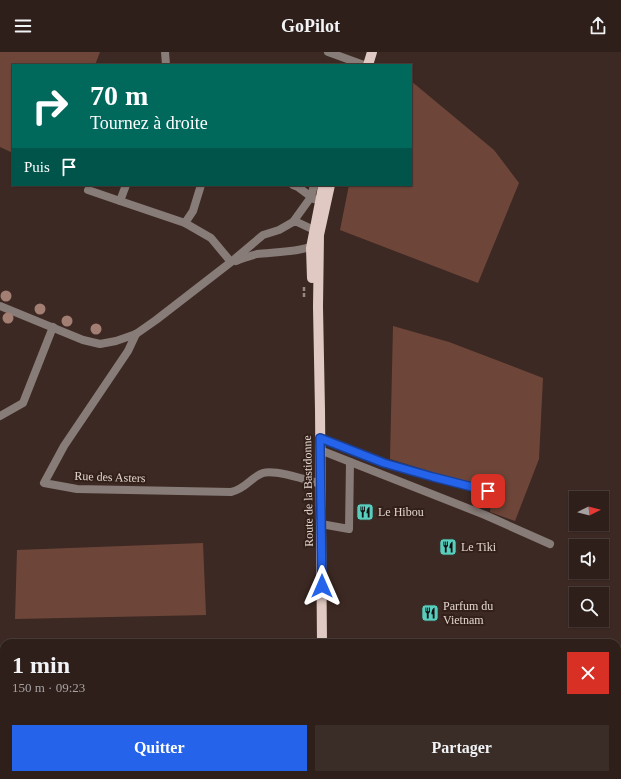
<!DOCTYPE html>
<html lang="fr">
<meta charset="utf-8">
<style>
:root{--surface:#2e1f1a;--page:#3a2c27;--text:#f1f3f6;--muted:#a7a2a2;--line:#493d39;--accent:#2563eb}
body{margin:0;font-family:Georgia,serif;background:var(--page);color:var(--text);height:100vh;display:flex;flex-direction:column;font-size:15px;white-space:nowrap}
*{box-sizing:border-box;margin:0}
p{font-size:13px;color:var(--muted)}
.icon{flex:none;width:22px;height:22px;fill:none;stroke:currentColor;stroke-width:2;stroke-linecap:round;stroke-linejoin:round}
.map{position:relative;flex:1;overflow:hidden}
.sheet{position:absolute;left:0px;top:587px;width:621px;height:140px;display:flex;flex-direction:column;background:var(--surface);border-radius:12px 12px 0 0;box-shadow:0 1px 3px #0004,0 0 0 1px var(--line)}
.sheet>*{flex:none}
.hud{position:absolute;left:12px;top:12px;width:400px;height:122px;border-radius:0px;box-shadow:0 1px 3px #0004,0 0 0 1px var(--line);background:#00695c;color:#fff;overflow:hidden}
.needle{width:26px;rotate:84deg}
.controls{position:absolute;left:569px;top:439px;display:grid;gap:8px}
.controls a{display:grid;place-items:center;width:40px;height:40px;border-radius:0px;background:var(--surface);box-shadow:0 1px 3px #0004,0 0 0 1px var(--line);font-size:20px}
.pin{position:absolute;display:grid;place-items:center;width:34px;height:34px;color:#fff;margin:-17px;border-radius:8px;box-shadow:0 2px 6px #0006}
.me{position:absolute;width:44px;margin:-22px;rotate:0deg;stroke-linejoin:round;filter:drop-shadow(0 0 3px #0008)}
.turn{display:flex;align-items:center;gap:14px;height:84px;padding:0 12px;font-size:18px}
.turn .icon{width:52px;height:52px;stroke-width:2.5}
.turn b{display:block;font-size:28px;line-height:34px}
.then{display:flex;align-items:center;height:38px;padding:0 12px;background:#0003;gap:8px;font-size:15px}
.round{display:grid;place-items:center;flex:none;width:42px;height:42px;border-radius:0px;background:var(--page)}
.head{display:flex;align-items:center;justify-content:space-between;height:68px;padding:0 12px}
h1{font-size:24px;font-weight:700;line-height:30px}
.button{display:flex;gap:8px;margin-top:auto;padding:8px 12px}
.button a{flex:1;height:46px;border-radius:0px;background:var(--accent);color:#fff;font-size:16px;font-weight:700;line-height:46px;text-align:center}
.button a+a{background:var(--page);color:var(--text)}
header{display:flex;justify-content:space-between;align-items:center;height:52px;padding:0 12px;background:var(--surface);font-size:18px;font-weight:700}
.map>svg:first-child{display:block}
.green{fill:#6e4639}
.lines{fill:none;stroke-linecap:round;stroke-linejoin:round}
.path{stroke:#978782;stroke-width:2.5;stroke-dasharray:4 2;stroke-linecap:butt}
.lane{stroke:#877c78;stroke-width:8}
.street{stroke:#877c78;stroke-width:8}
.primary{stroke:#e0c9c2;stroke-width:10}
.tree{fill:#a27e73}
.route-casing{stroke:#184099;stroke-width:10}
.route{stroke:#2563eb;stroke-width:7}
.labels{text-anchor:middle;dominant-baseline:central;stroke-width:4;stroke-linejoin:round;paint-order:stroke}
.street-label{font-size:12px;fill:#e2d5d0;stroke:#332019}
.poi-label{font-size:12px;fill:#e2d5d0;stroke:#332019;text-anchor:start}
</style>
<header><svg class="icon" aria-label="menu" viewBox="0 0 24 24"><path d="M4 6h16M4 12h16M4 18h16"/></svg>GoPilot<svg class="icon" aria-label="share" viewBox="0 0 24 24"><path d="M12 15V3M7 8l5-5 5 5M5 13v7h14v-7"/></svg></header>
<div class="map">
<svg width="621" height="727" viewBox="0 0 621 727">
<rect width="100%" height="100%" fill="#3d2923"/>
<g class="green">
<path d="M0 0H100L95 13H13V101L0 95Z"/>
<path d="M411 29 494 98 519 131 478 231 340 178 349 133H411Z"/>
<path d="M393 274 449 290 543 326 539 407 515 469 490 460 491 452 477 447 480 435 390 407Z"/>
<path d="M203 491 206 563 15 567 17 498Z"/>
<path d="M0 698 4 699V723H43V727H0Z"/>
</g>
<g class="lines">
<g class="path">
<path d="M304 235V245"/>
<path d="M617 701 621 702"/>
</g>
<g class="lane">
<path d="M320 386 384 411 433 425 501 442"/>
<path d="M320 398 485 463 550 492"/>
<path d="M321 472 349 477 350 410"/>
</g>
<g class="street">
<path d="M165 0 166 13"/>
<path d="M328 0 364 13"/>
<path d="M126 133 120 149 185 171 211 186 231 210"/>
<path d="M293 133 298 135 314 147"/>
<path d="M88 138 120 149"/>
<path d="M293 170 311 145 314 133"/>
<path d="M185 171 193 159 201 133"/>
<path d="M236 209C243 206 250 204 257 202 271 200 307 200 315 192"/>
<path d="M0 254 83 288 100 292 116 289 136 282 156 268 231 210 263 183 279 178 293 170H297L314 178 315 183"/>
<path d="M136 282 128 299 64 394 44 431 77 437 231 440C246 437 251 425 263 421 275 417 307 428 321 432"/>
<path d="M0 364 23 351 53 275"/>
<path d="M52 727 59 725 69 727"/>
</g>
<g class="primary">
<path d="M368 13 372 0"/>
<path d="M312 226 311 196 323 135"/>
<path d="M322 591 320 358 318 255 319 183 330 133"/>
<path d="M322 723V727"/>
</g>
</g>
<g class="tree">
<circle cx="6" cy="244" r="5.5"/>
<circle cx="40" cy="257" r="5.5"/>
<circle cx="8" cy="266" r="5.5"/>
<circle cx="67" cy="269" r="5.5"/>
<circle cx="96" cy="277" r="5.5"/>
</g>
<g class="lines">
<defs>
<path id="route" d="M322 534 320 386 384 411 433 425 488 439"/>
</defs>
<use href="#route" class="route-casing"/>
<use href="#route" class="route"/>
</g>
<defs>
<symbol id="restaurant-square" viewBox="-11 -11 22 22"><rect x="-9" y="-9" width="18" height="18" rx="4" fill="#59cebe" stroke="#332019"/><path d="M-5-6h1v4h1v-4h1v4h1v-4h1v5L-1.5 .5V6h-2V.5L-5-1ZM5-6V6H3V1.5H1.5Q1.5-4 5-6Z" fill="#111"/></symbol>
</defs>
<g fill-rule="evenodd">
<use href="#restaurant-square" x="355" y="450" width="20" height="20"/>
<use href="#restaurant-square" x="438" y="485" width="20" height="20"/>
<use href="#restaurant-square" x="420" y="551" width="20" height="20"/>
</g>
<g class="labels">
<g class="street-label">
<text transform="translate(110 425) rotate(2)">Rue des Asters</text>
<text transform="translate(308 439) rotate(-91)">Route de la Bastidonne</text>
</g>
<g class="poi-label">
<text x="378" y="460">Le Hibou</text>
<text x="461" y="495">Le Tiki</text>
<text x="443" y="554">Parfum du<tspan x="443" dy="14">Vietnam</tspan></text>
</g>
</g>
</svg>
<div class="controls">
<a><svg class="needle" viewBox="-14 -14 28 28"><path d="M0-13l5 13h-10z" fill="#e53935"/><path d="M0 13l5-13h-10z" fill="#a7a2a2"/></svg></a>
<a><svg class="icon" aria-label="sound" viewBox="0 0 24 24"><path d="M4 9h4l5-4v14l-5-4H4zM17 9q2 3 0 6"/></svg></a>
<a><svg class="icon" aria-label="search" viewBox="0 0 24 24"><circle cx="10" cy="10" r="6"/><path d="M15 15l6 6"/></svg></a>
</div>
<div class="pin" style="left:488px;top:439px;background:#d93025"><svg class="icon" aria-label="arrive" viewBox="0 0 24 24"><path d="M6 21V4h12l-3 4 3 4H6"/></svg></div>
<svg class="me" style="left:322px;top:534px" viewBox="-20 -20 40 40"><path d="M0-17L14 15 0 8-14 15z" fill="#2563eb" stroke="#fff" stroke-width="4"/></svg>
<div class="hud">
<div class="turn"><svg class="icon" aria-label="right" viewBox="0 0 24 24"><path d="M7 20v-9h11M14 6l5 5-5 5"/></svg><div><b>70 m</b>Tournez à droite</div></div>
<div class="then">Puis<svg class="icon" aria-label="arrive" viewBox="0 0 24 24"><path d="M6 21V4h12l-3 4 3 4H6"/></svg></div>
</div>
<section class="sheet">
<div class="head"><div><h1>1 min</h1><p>150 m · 09:23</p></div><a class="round" style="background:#d93025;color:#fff"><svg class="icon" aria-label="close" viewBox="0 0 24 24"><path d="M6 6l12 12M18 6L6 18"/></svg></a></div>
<div class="button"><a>Quitter</a><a>Partager</a></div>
</section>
</div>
